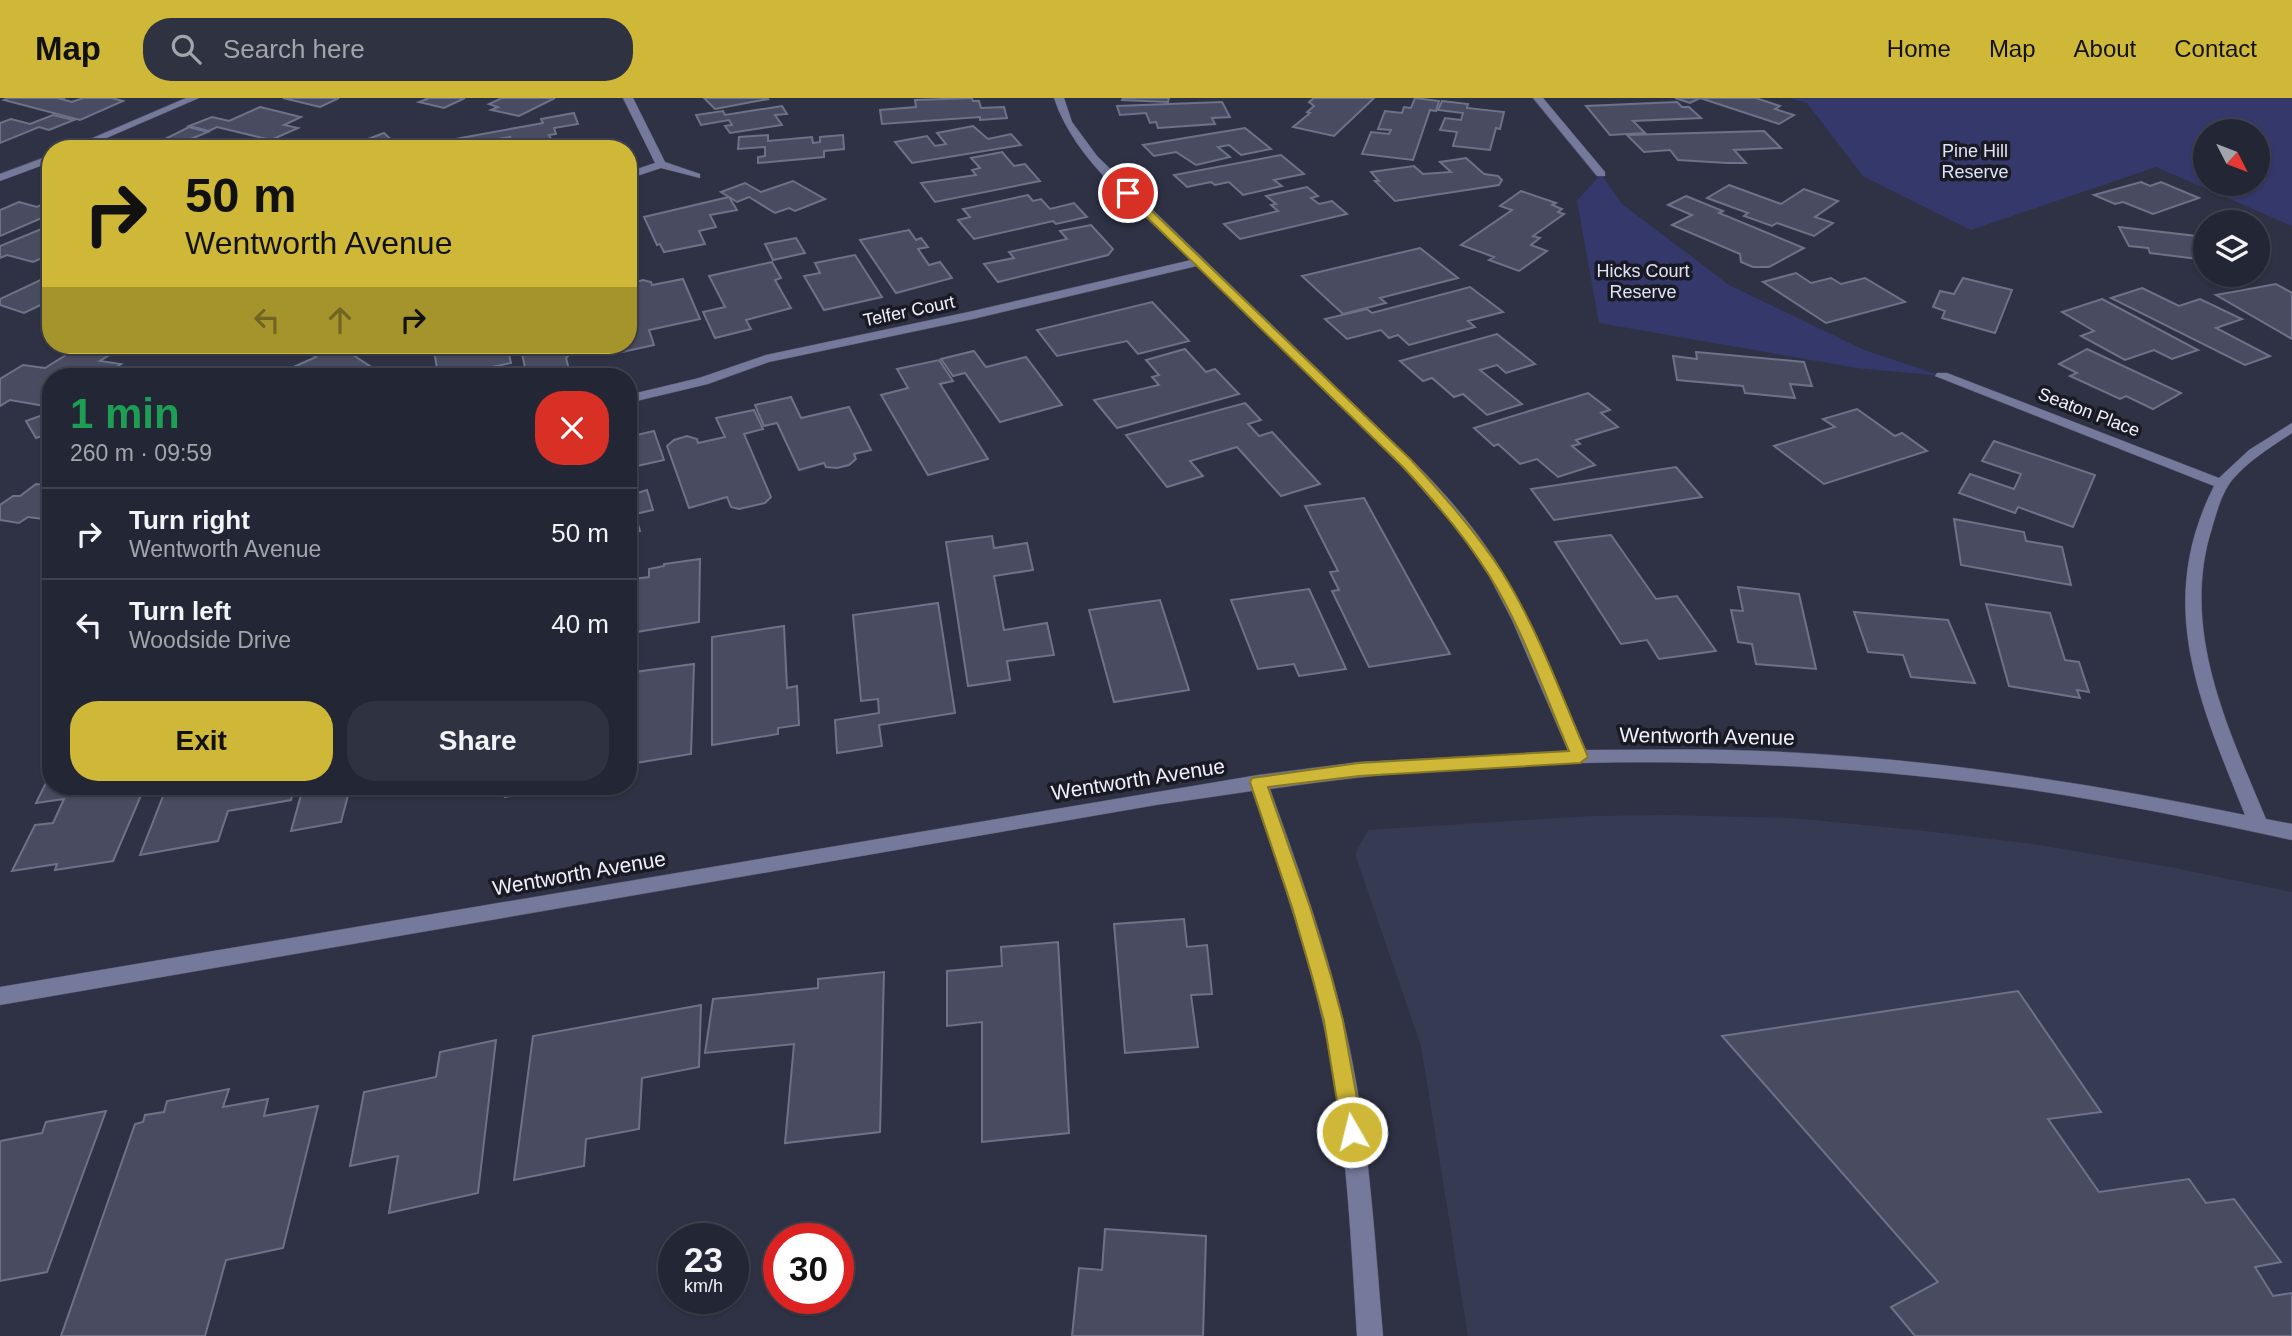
<!DOCTYPE html>
<meta charset="utf-8">
<style>
:root{--surface:#232634;--page:#2f3240;--text:#f1f3f6;--muted:#a3a5ac;--line:#40434f;--accent:#cfb837}
body{margin:0;font-family:Helvetica,sans-serif;background:var(--page);color:var(--text);height:100vh;display:flex;flex-direction:column;font-size:26px;white-space:nowrap}
*{box-sizing:border-box;margin:0}
p{font-size:23px;color:var(--muted)}
.icon{flex:none;width:38px;height:38px;fill:none;stroke:currentColor;stroke-width:2;stroke-linecap:round;stroke-linejoin:round}
.map{position:relative;flex:1;overflow:hidden}
.side{position:absolute;left:42px;top:270px;width:595px;height:427px;display:flex;flex-direction:column;background:var(--surface);border-radius:28px;box-shadow:0 2px 5px #0004,0 0 0 2px var(--line)}
.side>*{flex:none}
.top-card{position:absolute;left:42px;top:42px;width:595px;height:214px;border-radius:28px;box-shadow:0 2px 5px #0004,0 0 0 2px var(--line);background:#cfb837;color:#111;overflow:hidden}
.needle{width:46px;rotate:132deg}
.fabs{position:absolute;left:2193px;top:21px;display:grid;gap:14px}
.fabs a{display:grid;place-items:center;width:77px;height:77px;border-radius:50%;background:var(--surface);box-shadow:0 2px 5px #0004,0 0 0 2px var(--line);font-size:35px}
.speed{position:absolute;left:658px;top:1125px;display:flex;gap:14px;font-size:35px;font-weight:700;text-align:center}
.speed>*{display:grid;place-content:center;width:91px;height:91px;border-radius:50%;background:var(--surface);box-shadow:0 2px 5px #0004,0 0 0 2px var(--line);line-height:1}
.speed small{font-size:18px;font-weight:400}
.speed .limit{border:10px solid #d22;background:#fff;color:#111}
.pin{position:absolute;display:grid;place-items:center;width:60px;height:60px;color:#fff;margin:-30px;border:4px solid #fff;border-radius:50%;box-shadow:0 2px 7px #0007}
.me{position:absolute;width:77px;margin:-38px;rotate:352deg;stroke-linejoin:round;filter:drop-shadow(0 0 5px #0008)}
.turn{display:flex;align-items:center;gap:24px;height:147px;padding:0 28px;font-size:32px}
.turn .icon{width:91px;height:91px;stroke-width:2.5}
.turn b{display:block;font-size:49px;line-height:60px}
.lanes{display:flex;align-items:center;height:66px;padding:0 28px;background:#0003;justify-content:center;gap:35px;direction:ltr}
.lanes .off{opacity:.35}
.round{display:grid;place-items:center;flex:none;width:74px;height:74px;border-radius:28px;background:var(--page)}
.summary{display:flex;align-items:center;justify-content:space-between;height:119px;padding:0 28px}
h1{font-size:42px;font-weight:600;line-height:52px;color:#1e9e55}
.primary-button{display:flex;gap:14px;margin-top:auto;padding:14px 28px}
.primary-button a{flex:1;height:80px;border-radius:28px;background:var(--accent);color:#111;font-size:28px;font-weight:600;line-height:80px;text-align:center}
.primary-button a+a{background:var(--page);color:var(--text)}
ul{padding:0;list-style:none}
li{display:flex;align-items:center;gap:21px;height:91px;padding:0 28px;border-top:2px solid var(--line)}
li div{flex:1}
li b{display:block;font-size:26px}
li em{font-style:normal}
header{display:flex;align-items:center;gap:42px;box-sizing:border-box;height:98px;padding:0 35px;background:var(--accent);color:#111}
header strong{font-size:33px}
nav{display:flex;gap:38px;margin-inline-start:auto;font-size:24px}
.search{width:490px;height:63px;background:var(--page);display:flex;align-items:center;gap:18px;box-sizing:border-box;padding:0 24px;border-radius:28px;color:var(--muted);font-size:26px}
.map>svg:first-child{display:block}
.built{fill:#373a53}
.green{fill:#35386a;fill-rule:evenodd}
.building{fill:#494c61;stroke:#6e7288;stroke-width:2}
.lines{fill:none;stroke-linecap:round;stroke-linejoin:round}
.minor-casing{stroke:#4e5062;stroke-width:1}
.minor{fill:#757a9c;fill-rule:evenodd}
.route{fill:#cfb837;stroke:#877824;stroke-width:2}
.labels{text-anchor:middle;dominant-baseline:central;stroke-width:7;stroke-linejoin:round;paint-order:stroke}
.far-park-label{font-size:18px;fill:#dfe3f8;stroke:#191a23}
.far-street-label{font-size:18px;fill:#eef0fd;stroke:#191a23}
.street-label{font-size:21px;fill:#eef0fd;stroke:#191a23}
</style>
<header>
<strong>Map</strong>
<div class="search"><svg class="icon" aria-label="search" viewBox="0 0 24 24"><circle cx="10" cy="10" r="6"/><path d="M15 15l6 6"/></svg>Search here</div>
<nav><a>Home</a><a>Map</a><a>About</a><a>Contact</a></nav>
</header>
<div class="map">
<svg width="2292" height="1238" viewBox="0 0 2292 1238">
<rect width="100%" height="100%" fill="#2f3245"/>
<path class="built" d="M1669 717 1791 720 1917 732 2033 746 2175 770 2292 794V1238H1468L1421 948 1355 756 1368 732 1591 718Z"/>
<g class="green">
<path d="M1789 0H2292V128L2156 69 1971 132 1863 78 1807 5ZM2205 33H2258V86H2205Z"/>
<path d="M1601 76 1622 106 1729 187 1864 252 1942 278 1857 270 1599 225 1577 103Z"/>
</g>
<g class="building">
<path d="M8 0H65L61 1 72 4 83 0H112L123 3 80 22 4 2Z"/>
<path d="M283 0H339L320 9Z"/>
<path d="M425 0H465L444 10 419 4 427 1Z"/>
<path d="M502 0H555L519 18 491 12 498 9 489 6Z"/>
<path d="M704 0H767L768 1 715 11Z"/>
<path d="M972 0 973 3H979L981 10 1004 9 1007 20 980 22V19L882 26 880 12 916 9 915 2Z"/>
<path d="M1123 0H1169L1168 4 1122 2Z"/>
<path d="M1314 0H1374L1334 38 1293 29 1310 15 1307 14 1314 8 1309 4Z"/>
<path d="M1415 0 1439 3 1436 13 1430 12 1413 62 1362 56 1371 34 1389 36 1391 32 1378 31 1385 13 1402 15 1404 9 1411 10Z"/>
<path d="M1675 0H1756L1780 8 1775 11 1794 17 1779 26 1700 0 1690 5Z"/>
<path d="M1442 3 1468 6 1467 10 1504 14 1500 31 1496 30 1490 52 1453 48 1457 34 1440 32 1445 20 1461 22 1463 15 1438 12Z"/>
<path d="M1222 4 1230 19 1212 20 1215 26 1158 30 1156 24 1150 25 1146 15 1120 17 1117 8Z"/>
<path d="M1677 4 1682 9H1689L1701 20 1633 23 1645 35 1610 37 1586 8Z"/>
<path d="M782 8 787 16 775 17 782 27 730 35 725 28 732 27 729 22 701 27 696 17 723 13 725 17Z"/>
<path d="M260 9 301 19 284 27 298 30 271 42 217 29 209 33 189 28 212 19 229 23Z"/>
<path d="M574 15 578 26 554 30 556 36 549 37 552 43 514 50 510 39 457 48 455 41 543 25 541 21Z"/>
<path d="M53 17 74 22 49 32 39 29 0 45V25L11 21 30 26Z"/>
<path d="M973 28 988 41 1011 36 1021 47 912 65 895 44 927 38 935 48 946 46 937 35Z"/>
<path d="M189 29 208 34 188 42 222 51H145Z"/>
<path d="M1245 30 1271 51 1241 57 1229 47 1218 49 1230 59 1196 67 1176 54 1154 58 1143 47Z"/>
<path d="M1764 33 1781 50 1734 52 1746 65H1727L1678 62 1670 52 1644 54 1627 37Z"/>
<path d="M384 35 400 50 335 51 360 44Z"/>
<path d="M768 37V43L812 39 813 45 820 44V39L843 37 844 51 824 53V59L758 65V59L765 58V49L738 51 739 39Z"/>
<path d="M585 42 589 51H556L555 48Z"/>
<path d="M1002 54 1014 68 1025 66 1040 83 935 104 921 85 976 77 972 72 980 70 971 60Z"/>
<path d="M1281 57 1304 76 1274 82 1282 88 1243 97 1229 84 1215 87 1211 84 1187 89 1174 77Z"/>
<path d="M1466 60 1484 76 1498 78 1502 82 1499 87 1395 103 1375 83H1379L1371 74 1414 68 1423 76 1451 74 1440 64Z"/>
<path d="M793 83 825 101 795 113 789 110 775 115 749 99 737 104 721 94 745 85 761 94Z"/>
<path d="M2141 84 2150 88 2161 84 2199 100 2153 116 2123 104 2115 106 2094 97Z"/>
<path d="M1729 87 1781 106 1804 91 1838 103 1815 119 1833 125 1814 138 1777 125 1772 128 1744 118 1748 115 1707 100Z"/>
<path d="M1307 89 1318 98 1311 100 1319 106 1332 103 1347 116 1240 141 1224 126 1278 113 1271 107 1276 106 1266 98Z"/>
<path d="M1521 93 1556 105 1552 107 1562 111 1558 114 1564 116 1533 138 1540 140 1531 147 1547 153 1519 173 1489 162 1494 159 1461 147 1512 112 1500 108Z"/>
<path d="M1028 97 1033 103 1041 101 1050 111 1074 105 1087 119 1056 126 1053 123 974 141 958 122 970 119 963 111Z"/>
<path d="M1686 98 1723 113 1719 115 1804 150 1769 169H1753L1741 164 1740 156 1672 127 1692 117 1668 107Z"/>
<path d="M729 99 737 112 710 117 716 129 699 133 705 146 664 154 660 146 657 147 644 119Z"/>
<path d="M19 104 37 109 43 106 51 109V116L0 138V112Z"/>
<path d="M51 127V156L33 164 7 157 0 160V148Z"/>
<path d="M1091 127 1113 151 1108 157 998 184 984 166 1014 160 1009 154 1067 141 1060 133Z"/>
<path d="M2119 129 2205 139V157L2195 156 2198 161 2150 155 2148 150 2129 148Z"/>
<path d="M909 132 916 142 921 140 928 149 918 151 929 167 940 164 952 180 896 195 860 142Z"/>
<path d="M796 140 805 155 773 162 765 146Z"/>
<path d="M1420 150 1458 180 1380 200 1386 205 1343 216 1302 178Z"/>
<path d="M855 157 882 199 824 212 804 178 820 175 815 165Z"/>
<path d="M772 164 781 180 775 182 791 210 746 222 751 231 715 240 703 214 725 209 709 178Z"/>
<path d="M1796 175 1811 185 1831 180 1841 186 1865 180 1905 204 1826 225 1763 184Z"/>
<path d="M51 177V202L24 215 0 207V201Z"/>
<path d="M1963 180 2012 192 1995 235 1942 220 1945 213 1933 209 1940 193 1954 196Z"/>
<path d="M683 181 700 221 649 232 654 247 622 254 620 247H628V234L633 233 628 219V186L643 182 651 184 652 187Z"/>
<path d="M2276 186 2292 195V241L2216 197Z"/>
<path d="M1470 189 1503 214 1468 223 1475 229 1409 247 1398 237 1389 240 1381 232 1347 241 1325 221 1367 211 1372 215Z"/>
<path d="M2142 190 2179 208 2200 201 2242 221 2216 230 2270 258 2245 267 2111 200Z"/>
<path d="M2102 201 2198 252 2172 261 2154 252 2125 262 2081 238 2094 233 2062 214Z"/>
<path d="M1152 204 1189 243 1138 256 1127 243 1057 258 1037 232Z"/>
<path d="M1497 236 1535 266 1506 275 1497 267 1480 272 1522 306 1487 317 1463 296 1454 299 1432 280 1423 283 1400 263Z"/>
<path d="M82 247 119 251 100 263 121 266 103 278H51V309L10 302 0 308V281L23 267 45 270Z"/>
<path d="M329 247H338L385 278 400 271 412 278H284L280 275 316 259 313 257 315 252Z"/>
<path d="M433 247H507L511 265 472 273 473 278 411 276 437 270Z"/>
<path d="M520 247H611L571 255 566 260 570 275 557 278H527Z"/>
<path d="M1185 251 1206 274 1215 271 1239 296 1117 330 1094 302 1159 287 1152 279 1159 277 1146 262Z"/>
<path d="M2087 251 2181 295 2153 311 2126 298 2120 301 2070 278 2077 275 2059 266Z"/>
<path d="M974 253 986 269 1026 259 1062 307 1000 324 965 275 953 278 941 261Z"/>
<path d="M1696 254 1804 264 1812 288 1790 286 1795 300 1745 295 1743 288 1677 282 1673 258 1697 261Z"/>
<path d="M939 262 953 283 940 286 988 361 928 377 881 297 908 290 897 271Z"/>
<path d="M1588 295 1610 312 1601 315 1618 329 1576 342 1580 346 1572 348 1595 367 1558 379 1537 361 1520 366 1498 346 1494 348 1474 330Z"/>
<path d="M791 299 801 320 849 309 871 352 854 356 856 361 849 367 837 370 826 369 824 365 799 372 777 325 764 328 755 307Z"/>
<path d="M1245 305 1261 322 1248 326 1259 338 1272 334 1320 386 1281 398 1237 349 1190 363 1203 378 1167 389 1126 337Z"/>
<path d="M1857 311 1895 338 1902 335 1927 353 1824 386 1774 348 1835 329 1823 321Z"/>
<path d="M754 312 763 331 744 336 771 399 765 405 739 411 731 409 727 399 689 410 667 348 674 342 687 338 697 341 698 345 725 339 716 320Z"/>
<path d="M51 314V335L36 340 26 323Z"/>
<path d="M654 333 664 362 628 370V339Z"/>
<path d="M1994 343 2095 377 2073 429 2018 409 2015 415 1959 395 1970 376 2014 391 2021 376 1982 363Z"/>
<path d="M1676 369 1702 399 1554 422 1531 391Z"/>
<path d="M628 380 634 396 647 392 653 412 635 416 640 433 628 436Z"/>
<path d="M51 383V422L28 419 19 425 0 422V407L13 398H20L36 386 45 387Z"/>
<path d="M1364 400 1450 556 1369 569 1332 493 1339 492 1330 474 1338 473 1305 408Z"/>
<path d="M1954 421 2024 434 2026 443 2062 449 2071 487 1961 467Z"/>
<path d="M1611 437 1656 501 1677 498 1716 553 1659 561 1647 542 1621 546 1555 444Z"/>
<path d="M992 438 994 450 1027 445 1033 472 994 478 1004 532 1047 525 1054 557 1007 563 1010 582 968 588 946 444Z"/>
<path d="M700 461 699 524 636 534V527L628 528V492L634 491V481L649 479V471L664 468V466Z"/>
<path d="M1738 489 1799 496 1816 571 1756 566 1752 546 1738 544 1731 512 1743 513Z"/>
<path d="M1309 491 1346 571 1299 578 1294 566 1258 571 1231 502Z"/>
<path d="M1160 502 1189 592 1114 604 1089 512Z"/>
<path d="M938 505 955 615 879 627 882 648 837 655 835 622 879 615 878 601 861 603 853 517Z"/>
<path d="M1986 506 2050 515 2065 562 2079 564 2089 594 2077 592 2080 600 2009 588Z"/>
<path d="M1854 514 1948 522 1975 585 1911 579 1903 557 1868 554Z"/>
<path d="M784 528 787 590 797 588 799 627 778 630V636L712 647V539Z"/>
<path d="M694 566 691 656 636 665 637 656 628 657V616L632 615 635 574Z"/>
<path d="M48 681H51V688H145L113 763 55 772 57 766 12 773 35 727 53 725 64 701 36 705Z"/>
<path d="M167 688H295L291 702 228 713 218 743 140 757Z"/>
<path d="M310 688H361L350 690 341 724 291 733 301 697 308 696Z"/>
<path d="M506 688H563L505 699Z"/>
<path d="M1184 821 1187 849 1207 847 1212 896 1191 897 1198 949 1125 955 1114 826Z"/>
<path d="M1058 844 1069 1035 982 1044V924L947 928V873L1002 868 1001 849Z"/>
<path d="M884 874 880 1034 785 1045 794 946 705 955 713 901 818 890V881Z"/>
<path d="M2018 893 2101 1014 2048 1021 2099 1094 2189 1081 2206 1105 2234 1101 2281 1164 2255 1169 2273 1198 2292 1195V1238H1915L1891 1209 1938 1184 1722 938Z"/>
<path d="M701 907 699 969 642 980 639 1031 586 1041 584 1068 514 1082 533 938Z"/>
<path d="M496 942 478 1095 389 1115 398 1058 350 1068 364 994 436 979 440 954Z"/>
<path d="M229 991 223 1009 268 1001 264 1018 318 1008 283 1150 226 1162 205 1238H61L135 1026 143 1024 145 1017 164 1014 167 1003Z"/>
<path d="M106 1013 47 1174 0 1183V1043L42 1035 46 1024Z"/>
<path d="M1105 1131 1206 1138 1203 1238H1072L1079 1170 1102 1172Z"/>
</g>
<g class="lines">
<defs>
<g id="minor">
<path d="M186 0H199L81 51H67Z"/>
<path d="M623 0H633L665 64 700 76V80L661 70 628 81V74L655 65Z"/>
<path d="M1054 0H1064L1072 24 1097 58 1412 362C1447 397 1480 435 1505 478 1538 533 1560 594 1586 652 1634 652 1682 651 1729 652 1903 656 2076 682 2245 717 2200 604 2154 507 2214 388L1935 278 1937 275H1947L2219 380 2249 352 2292 325V335C2271 349 2249 362 2233 381 2222 394 2217 413 2212 430 2180 531 2227 628 2266 721L2292 726V742C2194 721 2096 700 1996 687 1757 656 1508 656 1270 691 1302 780 1334 869 1352 962 1370 1053 1375 1146 1383 1238H1357C1351 1145 1347 1050 1330 958 1312 867 1282 780 1252 693L1156 707 0 907V889L1258 677 1359 664 1568 653 1512 522 1489 478 1461 436 1402 368 1197 168 973 221 769 264 708 286 628 305V297L699 280 766 257 973 213 1191 162C1144 115 1075 65 1054 0Z"/>
<path d="M1533 0H1543L1605 74V78H1597Z"/>
<path d="M51 57V64L0 83V76Z"/>
</g>
</defs>
<use href="#minor" class="minor-casing"/>
<use href="#minor" class="minor"/>
</g>
<path class="route" d="M1124 93H1131L1411 362C1444 398 1476 434 1502 474 1538 531 1561 597 1588 659L1580 665 1359 678 1268 689 1310 809 1331 878 1343 923 1363 1034 1360 1041 1352 1044 1345 1041 1342 1034 1324 923 1312 878 1292 809 1250 684 1252 680 1359 665 1569 653C1544 595 1523 531 1489 477 1464 437 1434 402 1402 368L1124 97Z"/>
<g class="labels">
<g class="far-park-label">
<text x="1975" y="53">Pine Hill<tspan x="1975" dy="21">Reserve</tspan></text>
<text x="1643" y="173">Hicks Court<tspan x="1643" dy="21">Reserve</tspan></text>
</g>
<g class="far-street-label">
<text transform="translate(909 213) rotate(-12)">Telfer Court</text>
<text transform="translate(2089 314) rotate(21)">Seaton Place</text>
</g>
<g class="street-label">
<text transform="translate(1707 638) rotate(1)">Wentworth Avenue</text>
<text transform="translate(1138 681) rotate(-9)">Wentworth Avenue</text>
<text transform="translate(579 775) rotate(-10)">Wentworth Avenue</text>
</g>
</g>
</svg>
<div class="fabs">
<a><svg class="needle" viewBox="-14 -14 28 28"><path d="M0-13l5 13h-10z" fill="#e53935"/><path d="M0 13l5-13h-10z" fill="#a3a5ac"/></svg></a>
<a><svg class="icon" aria-label="layers" viewBox="0 0 24 24"><path d="M12 4l9 5-9 5-9-5zM3 14l9 5 9-5"/></svg></a>
</div>
<div class="speed"><div>23<small>km/h</small></div><div class="limit">30</div></div>
<div class="pin" style="left:1128px;top:95px;background:#d93025"><svg class="icon" aria-label="arrive" viewBox="0 0 24 24"><path d="M6 21V4h12l-3 4 3 4H6"/></svg></div>
<svg class="me" style="left:1352px;top:1034px" viewBox="-20 -20 40 40"><circle r="17" fill="#cfb837" stroke="#fff" stroke-width="3"/><path d="M0-11L8 9 0 5-8 9z" fill="#fff"/></svg>
<div class="top-card">
<div class="turn"><svg class="icon" aria-label="right" viewBox="0 0 24 24"><path d="M7 20v-9h11M14 6l5 5-5 5"/></svg><div><b>50 m</b>Wentworth Avenue</div></div>
<div class="lanes"><svg class="icon off" aria-label="left" viewBox="0 0 24 24"><path d="M17 20v-9H6M10 6l-5 5 5 5"/></svg><svg class="icon off" aria-label="ahead" viewBox="0 0 24 24"><path d="M12 20V5M6 11l6-6 6 6"/></svg><svg class="icon" aria-label="right" viewBox="0 0 24 24"><path d="M7 20v-9h11M14 6l5 5-5 5"/></svg></div>
</div>
<section class="side">
<div class="summary"><div><h1>1 min</h1><p>260 m · 09:59</p></div><a class="round" style="background:#d93025;color:#fff"><svg class="icon" aria-label="close" viewBox="0 0 24 24"><path d="M6 6l12 12M18 6L6 18"/></svg></a></div>
<ul>
<li><svg class="icon" aria-label="right" viewBox="0 0 24 24"><path d="M7 20v-9h11M14 6l5 5-5 5"/></svg><div><b>Turn right</b><p>Wentworth Avenue</p></div><em>50 m</em></li>
<li><svg class="icon" aria-label="left" viewBox="0 0 24 24"><path d="M17 20v-9H6M10 6l-5 5 5 5"/></svg><div><b>Turn left</b><p>Woodside Drive</p></div><em>40 m</em></li>
</ul>
<div class="primary-button"><a>Exit</a><a>Share</a></div>
</section>
</div>
